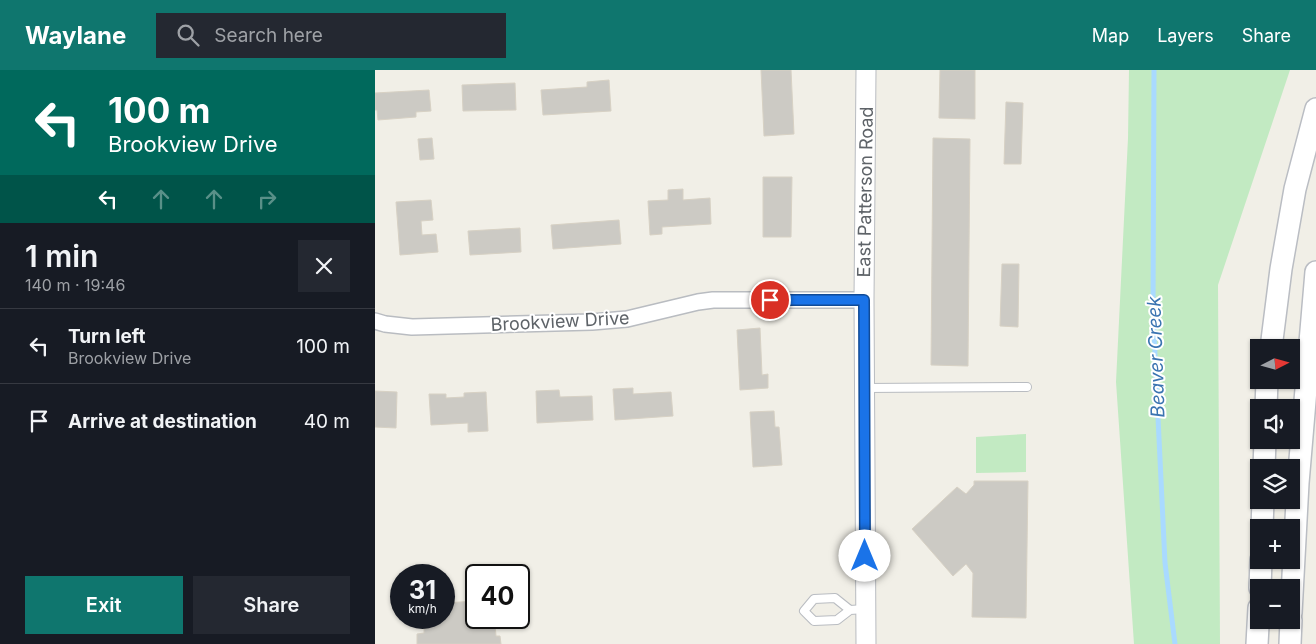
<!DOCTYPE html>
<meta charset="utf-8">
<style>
:root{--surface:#171b24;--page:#242831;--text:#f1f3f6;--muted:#9ea1a6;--line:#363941;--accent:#0f766e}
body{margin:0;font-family:Inter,sans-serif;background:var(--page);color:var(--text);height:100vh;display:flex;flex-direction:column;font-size:19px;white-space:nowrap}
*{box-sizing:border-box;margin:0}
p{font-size:16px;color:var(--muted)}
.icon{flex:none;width:28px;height:28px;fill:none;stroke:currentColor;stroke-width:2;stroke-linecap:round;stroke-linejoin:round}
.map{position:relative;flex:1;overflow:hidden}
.drawer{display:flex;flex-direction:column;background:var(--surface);width:375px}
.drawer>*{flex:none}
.hud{background:#00695c;color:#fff;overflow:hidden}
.needle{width:32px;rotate:84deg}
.fabs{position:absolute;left:875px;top:269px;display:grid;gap:10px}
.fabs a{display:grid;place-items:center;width:50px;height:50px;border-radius:0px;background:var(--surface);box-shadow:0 1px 4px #0004;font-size:25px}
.speed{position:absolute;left:15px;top:494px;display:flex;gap:10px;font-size:25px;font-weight:700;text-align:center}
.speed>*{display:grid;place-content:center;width:65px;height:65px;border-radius:50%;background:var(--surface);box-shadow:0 1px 4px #0004;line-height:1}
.speed small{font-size:12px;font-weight:400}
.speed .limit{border:2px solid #111;border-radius:8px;background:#fff;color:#111}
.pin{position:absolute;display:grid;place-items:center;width:42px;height:42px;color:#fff;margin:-21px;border:2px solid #fff;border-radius:50%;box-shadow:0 1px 5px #0007}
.me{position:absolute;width:55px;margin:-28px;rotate:0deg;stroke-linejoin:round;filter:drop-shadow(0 0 4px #0008)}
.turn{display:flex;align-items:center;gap:18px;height:105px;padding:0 25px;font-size:22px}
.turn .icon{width:65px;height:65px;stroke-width:2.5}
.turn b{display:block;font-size:35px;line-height:42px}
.lanes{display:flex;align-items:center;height:48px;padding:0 25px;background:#0003;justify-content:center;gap:25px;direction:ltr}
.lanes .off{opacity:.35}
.round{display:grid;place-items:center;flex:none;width:52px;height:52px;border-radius:0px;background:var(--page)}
.headline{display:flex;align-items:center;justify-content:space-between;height:85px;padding:0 25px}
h1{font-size:30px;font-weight:600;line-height:38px}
.button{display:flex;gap:10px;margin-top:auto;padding:10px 25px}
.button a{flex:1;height:58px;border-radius:0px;background:var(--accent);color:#fff;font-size:20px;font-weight:600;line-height:58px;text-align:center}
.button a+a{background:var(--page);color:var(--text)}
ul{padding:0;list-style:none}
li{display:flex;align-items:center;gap:15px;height:75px;padding:0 25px;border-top:1px solid var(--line)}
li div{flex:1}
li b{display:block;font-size:19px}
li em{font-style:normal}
header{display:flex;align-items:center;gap:30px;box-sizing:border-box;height:70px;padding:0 25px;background:var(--accent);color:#fff}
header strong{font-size:24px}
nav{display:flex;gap:28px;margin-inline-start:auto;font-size:18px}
.search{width:350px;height:45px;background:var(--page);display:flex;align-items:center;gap:12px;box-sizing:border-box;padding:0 18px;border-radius:0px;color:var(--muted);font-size:19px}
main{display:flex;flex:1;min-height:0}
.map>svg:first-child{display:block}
.green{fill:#c2eac2}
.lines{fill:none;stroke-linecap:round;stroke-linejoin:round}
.stream{stroke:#a9daff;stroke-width:5}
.building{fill:#cccac4;stroke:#d7d1c4}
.service-casing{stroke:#b9bcc1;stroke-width:10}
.minor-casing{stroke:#b9bcc1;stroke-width:18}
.tertiary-casing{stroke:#b9bcc1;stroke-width:21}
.secondary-casing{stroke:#babdc3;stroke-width:24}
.service{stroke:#fff;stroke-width:8}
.minor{stroke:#fff;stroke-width:15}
.tertiary{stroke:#fff;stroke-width:19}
.secondary{stroke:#fff;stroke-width:21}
.route-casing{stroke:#114b97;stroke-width:12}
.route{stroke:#1a73e8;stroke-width:9}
.labels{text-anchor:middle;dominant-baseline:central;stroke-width:4;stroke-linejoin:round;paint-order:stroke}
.street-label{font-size:18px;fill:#5e6368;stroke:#fff}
.water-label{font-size:19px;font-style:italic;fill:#3a74b1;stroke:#fff}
</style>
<header>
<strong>Waylane</strong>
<div class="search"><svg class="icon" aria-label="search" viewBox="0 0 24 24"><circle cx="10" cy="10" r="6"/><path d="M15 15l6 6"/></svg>Search here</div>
<nav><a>Map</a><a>Layers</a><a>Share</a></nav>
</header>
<main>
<section class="drawer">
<div class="hud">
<div class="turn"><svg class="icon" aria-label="left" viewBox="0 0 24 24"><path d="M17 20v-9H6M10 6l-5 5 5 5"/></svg><div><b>100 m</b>Brookview Drive</div></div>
<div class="lanes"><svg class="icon" aria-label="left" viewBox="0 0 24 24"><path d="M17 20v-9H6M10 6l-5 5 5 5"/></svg><svg class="icon off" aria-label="ahead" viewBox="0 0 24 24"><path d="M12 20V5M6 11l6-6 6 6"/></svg><svg class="icon off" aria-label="ahead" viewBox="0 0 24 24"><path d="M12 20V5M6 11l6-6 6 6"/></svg><svg class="icon off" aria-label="right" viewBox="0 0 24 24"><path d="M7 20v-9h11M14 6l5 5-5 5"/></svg></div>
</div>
<div class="headline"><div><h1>1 min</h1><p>140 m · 19:46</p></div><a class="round"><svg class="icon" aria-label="close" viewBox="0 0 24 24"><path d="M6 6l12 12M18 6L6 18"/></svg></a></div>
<ul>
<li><svg class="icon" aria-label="left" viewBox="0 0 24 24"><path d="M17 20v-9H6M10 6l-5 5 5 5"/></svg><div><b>Turn left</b><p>Brookview Drive</p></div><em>100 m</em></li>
<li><svg class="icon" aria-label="arrive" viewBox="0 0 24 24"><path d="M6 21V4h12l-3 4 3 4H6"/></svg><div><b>Arrive at destination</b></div><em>40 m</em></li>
</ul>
<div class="button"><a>Exit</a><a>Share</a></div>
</section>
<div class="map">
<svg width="941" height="574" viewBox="0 0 941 574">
<rect width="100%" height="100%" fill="#f1efe7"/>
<g class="green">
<path d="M754 0H915L843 215 845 574H759L741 312 753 68Z"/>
<path d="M651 364V402L601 403V367Z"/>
</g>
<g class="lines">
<path class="stream" d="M779 0 778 243 790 493 800 574"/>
</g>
<g class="building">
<path d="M386 0H416L419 64 389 66Z"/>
<path d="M565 0H600V49L564 48Z"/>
<path d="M234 10 236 41 168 45 166 20 212 17V12Z"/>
<path d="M140 13 141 40 88 41 87 15Z"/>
<path d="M54 20 56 41 41 42V47L3 50 2 40H0V23Z"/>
<path d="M631 32 648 33 646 94H629Z"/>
<path d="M57 68 59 89 45 90 43 69Z"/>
<path d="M558 68 595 69 593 296 556 295Z"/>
<path d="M388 107H417L416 167H388Z"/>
<path d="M308 119V130L335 128 336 154 287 157V164L275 165 273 131 293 130V120Z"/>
<path d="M56 130 58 150 46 151 47 165 61 164 63 182 25 185 21 132Z"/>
<path d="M244 150 246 174 178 179 176 155Z"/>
<path d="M145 158 146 182 95 185 93 161Z"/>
<path d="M627 194H644L643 257 625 256Z"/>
<path d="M385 258 387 305 393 304V318L365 320 362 260Z"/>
<path d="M258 318V324L296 322 298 346 240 350 238 319Z"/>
<path d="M184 320 185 327 217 326 218 350 162 353 161 321Z"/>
<path d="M0 321 22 322 21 358 0 357Z"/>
<path d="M111 322 113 361 93 362V353L56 355 54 324H71V328L89 327V323Z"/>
<path d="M399 341 400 357H404L407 395 378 397 375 342Z"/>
<path d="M599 411H653L651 548 597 547 598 503 591 494 578 506 537 459 582 417 591 424 599 415Z"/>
<path d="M101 531V548H112V555L120 554 121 566H125L126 574H42V564L49 563V553H58V548H69V533Z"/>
</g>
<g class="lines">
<defs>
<g id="service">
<path d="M490 318 652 317"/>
<path d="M475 540 460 528 439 529 429 541 439 551 462 550 475 540 490 539"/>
</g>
<path id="minor" d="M0 251 10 254 37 257 217 252 252 249 323 232 338 230H489"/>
<path id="tertiary" d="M491 574 489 230 491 0"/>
<g id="secondary">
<path d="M896 278 906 199 920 119 941 39"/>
<path d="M891 338 892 310"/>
<path d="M889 398 890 370"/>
<path d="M887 458 888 430"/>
<path d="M885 518 886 490"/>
<path d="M916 543 923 413 941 202"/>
<path d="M882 574 884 538"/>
<path d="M915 574 916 550"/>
</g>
</defs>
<use href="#service" class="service-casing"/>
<use href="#minor" class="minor-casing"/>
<use href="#tertiary" class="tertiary-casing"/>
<use href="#secondary" class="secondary-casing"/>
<use href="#service" class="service"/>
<use href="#minor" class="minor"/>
<use href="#tertiary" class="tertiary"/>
<use href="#secondary" class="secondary"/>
</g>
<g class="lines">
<defs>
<path id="route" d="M395 230H489L490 486"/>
</defs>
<use href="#route" class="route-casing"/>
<use href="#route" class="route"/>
</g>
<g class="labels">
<g class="street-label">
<text transform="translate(490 122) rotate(-89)">East Patterson Road</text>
<text transform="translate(185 251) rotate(-3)">Brookview Drive</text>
</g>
<g class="water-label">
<text transform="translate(781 287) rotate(-92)">Beaver Creek</text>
</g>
</g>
</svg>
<div class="fabs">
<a><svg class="needle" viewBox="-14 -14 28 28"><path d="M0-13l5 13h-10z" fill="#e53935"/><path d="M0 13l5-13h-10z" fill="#9ea1a6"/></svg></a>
<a><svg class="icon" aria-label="sound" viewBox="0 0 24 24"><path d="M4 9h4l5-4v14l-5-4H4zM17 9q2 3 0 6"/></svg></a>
<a><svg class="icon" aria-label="layers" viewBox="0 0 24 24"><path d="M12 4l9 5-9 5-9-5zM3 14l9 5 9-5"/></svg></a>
<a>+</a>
<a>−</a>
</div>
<div class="speed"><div>31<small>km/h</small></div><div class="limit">40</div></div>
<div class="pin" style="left:395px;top:230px;background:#d93025"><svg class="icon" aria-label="arrive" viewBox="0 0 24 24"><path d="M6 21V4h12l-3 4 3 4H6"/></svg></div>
<svg class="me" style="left:490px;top:486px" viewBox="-20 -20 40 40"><circle r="19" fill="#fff"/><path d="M0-13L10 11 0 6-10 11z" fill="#1a73e8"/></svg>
</div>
</main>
